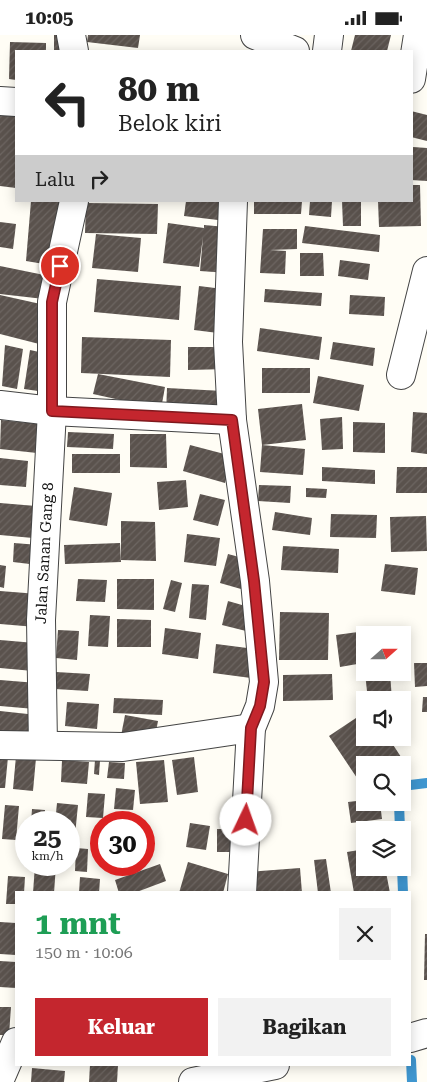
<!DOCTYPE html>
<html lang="id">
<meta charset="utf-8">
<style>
:root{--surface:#fff;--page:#f2f2f2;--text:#222;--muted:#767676;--accent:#c4262e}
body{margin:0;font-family:"Roboto Serif",serif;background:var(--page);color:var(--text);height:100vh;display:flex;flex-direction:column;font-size:19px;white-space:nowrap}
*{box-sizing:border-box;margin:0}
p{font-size:16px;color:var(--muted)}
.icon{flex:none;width:28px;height:28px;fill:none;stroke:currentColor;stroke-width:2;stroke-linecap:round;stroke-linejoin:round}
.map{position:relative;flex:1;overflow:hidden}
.details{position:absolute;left:15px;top:856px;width:396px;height:175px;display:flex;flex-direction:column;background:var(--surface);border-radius:0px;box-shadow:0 2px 12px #0003}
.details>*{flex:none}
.guide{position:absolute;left:15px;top:15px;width:398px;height:152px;border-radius:0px;box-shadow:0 2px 12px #0003;background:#fff;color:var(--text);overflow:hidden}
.needle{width:32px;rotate:69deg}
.buttons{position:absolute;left:356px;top:591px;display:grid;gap:10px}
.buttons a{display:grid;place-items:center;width:55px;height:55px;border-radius:0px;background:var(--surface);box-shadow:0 2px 12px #0003;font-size:25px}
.speed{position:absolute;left:15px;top:776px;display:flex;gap:10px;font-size:25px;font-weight:700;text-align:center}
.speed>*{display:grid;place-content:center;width:65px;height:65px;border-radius:50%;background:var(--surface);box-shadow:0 2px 12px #0003;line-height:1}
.speed small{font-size:12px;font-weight:400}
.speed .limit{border:8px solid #d22;background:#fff;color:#111}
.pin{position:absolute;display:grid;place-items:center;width:42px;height:42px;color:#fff;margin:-21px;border:2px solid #fff;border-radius:50%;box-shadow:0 1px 5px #0007}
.me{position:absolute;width:55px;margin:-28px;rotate:3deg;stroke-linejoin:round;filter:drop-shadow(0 0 4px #0008)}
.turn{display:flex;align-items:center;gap:18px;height:105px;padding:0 20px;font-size:22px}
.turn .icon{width:65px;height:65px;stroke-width:2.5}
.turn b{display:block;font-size:35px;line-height:42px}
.then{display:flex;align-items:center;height:48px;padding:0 20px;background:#0003;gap:10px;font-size:19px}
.round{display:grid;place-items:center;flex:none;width:52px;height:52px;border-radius:0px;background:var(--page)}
.headline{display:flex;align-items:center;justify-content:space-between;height:85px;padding:0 20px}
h1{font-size:30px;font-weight:700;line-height:38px;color:#1e9e55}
.cta{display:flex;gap:10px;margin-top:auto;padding:10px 20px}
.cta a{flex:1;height:58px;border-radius:0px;background:var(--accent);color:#fff;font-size:20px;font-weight:700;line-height:58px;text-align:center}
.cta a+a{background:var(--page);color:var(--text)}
.status{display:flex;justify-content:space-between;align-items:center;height:35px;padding:0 25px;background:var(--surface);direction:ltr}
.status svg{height:14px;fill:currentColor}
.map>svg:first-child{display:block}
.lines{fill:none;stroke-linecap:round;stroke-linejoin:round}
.stream{stroke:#3f96cf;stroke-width:10}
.building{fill:url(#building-hatch)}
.minor-casing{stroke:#444;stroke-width:30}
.minor{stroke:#fff;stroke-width:28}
.route-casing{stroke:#7f191e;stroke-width:12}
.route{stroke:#c4262e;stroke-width:9}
.labels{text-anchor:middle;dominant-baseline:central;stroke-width:5;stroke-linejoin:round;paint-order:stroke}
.street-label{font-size:15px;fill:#111;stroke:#fff}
</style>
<div class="status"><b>10:05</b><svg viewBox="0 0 49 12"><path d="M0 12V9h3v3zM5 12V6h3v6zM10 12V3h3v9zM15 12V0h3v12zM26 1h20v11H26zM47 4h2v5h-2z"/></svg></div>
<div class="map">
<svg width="427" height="1047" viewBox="0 0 427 1047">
<defs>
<pattern id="building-hatch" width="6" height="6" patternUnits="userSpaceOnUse" patternTransform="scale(1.25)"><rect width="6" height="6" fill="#5a524d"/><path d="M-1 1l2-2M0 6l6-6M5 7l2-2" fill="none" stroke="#6d6662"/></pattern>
</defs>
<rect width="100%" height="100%" fill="#fffdf5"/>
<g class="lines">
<g class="stream">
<path d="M402 751 427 748"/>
<path d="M399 768 400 795"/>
<path d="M402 832 403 858"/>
<path d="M411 1025 412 1047"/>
</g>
</g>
<g class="building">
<path d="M54 0H70L69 16H54Z"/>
<path d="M88 0H140L138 13 87 7Z"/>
<path d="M355 0H391L387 16H351Z"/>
<path d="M10 7 46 8V16H16V45L9 44Z"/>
<path d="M0 69 16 71V153L0 151Z"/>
<path d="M411 76 427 80V106L411 102Z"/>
<path d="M413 112 427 113V146L411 145Z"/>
<path d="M411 150H420L421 191 379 192 378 166H411Z"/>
<path d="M31 166 66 167 56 231 26 226Z"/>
<path d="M186 166H221L218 185 184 181Z"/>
<path d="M254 166H302L301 179H254Z"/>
<path d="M310 166H332L331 182 309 180Z"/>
<path d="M342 166H361V191H343Z"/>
<path d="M86 168 158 169 157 199 85 198Z"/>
<path d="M0 187 16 189 13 214 0 212Z"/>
<path d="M168 188 204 193V190L226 192 228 238 200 236 203 202 199 232 163 228Z"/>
<path d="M305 191 380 200 379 217 302 208Z"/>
<path d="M263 194H297V214L270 215 286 216 285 239 260 238Z"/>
<path d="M96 199 141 203 138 237 92 233Z"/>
<path d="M300 218H323L324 241H300Z"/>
<path d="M340 225 370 229 368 245 338 241Z"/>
<path d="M0 231 49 241 44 264 0 259Z"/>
<path d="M97 244 181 251 179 285 94 277Z"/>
<path d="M199 251 231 255 226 299 194 295Z"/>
<path d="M265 254 322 258 321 271 264 267Z"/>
<path d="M0 260 45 270 47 311 0 299Z"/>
<path d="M350 260 385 262 384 281 349 279Z"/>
<path d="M260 293 322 302 319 325 257 316Z"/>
<path d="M82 302 171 305 170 342 81 338Z"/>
<path d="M333 307 375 313 373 331 330 324Z"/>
<path d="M5 310 23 314 17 354 2 351Z"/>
<path d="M188 312H228V334L188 335Z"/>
<path d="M30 315 44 318 38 356 24 354Z"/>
<rect x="262" y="333" width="48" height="25"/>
<path d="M98 339 165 352 161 374 93 359Z"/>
<path d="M318 341 364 350 359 376 313 368Z"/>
<path d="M167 353 223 356 222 382 166 379Z"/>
<path d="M302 369 306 405 262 410 305 414 303 440 260 437 262 410 258 374Z"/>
<path d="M413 377 427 378V419L411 417Z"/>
<path d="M342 382 343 414 322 415 320 384Z"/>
<path d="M1 385 39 389 37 418 0 414Z"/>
<path d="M353 387 385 388V418L353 417Z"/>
<path d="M68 397 114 399 113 414 67 412Z"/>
<path d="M130 399H166L167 433 130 432Z"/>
<path d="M190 410 232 421 225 448 183 436Z"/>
<rect x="72" y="419" width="48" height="19"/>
<path d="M0 423 28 426 26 452 0 450Z"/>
<path d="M322 432 375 435V449L322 446Z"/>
<path d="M397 432H427V458H396Z"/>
<path d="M186 445 188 472 159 475 157 447Z"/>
<path d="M259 450 291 451 290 468 258 466Z"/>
<path d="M74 452 112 458 107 491 69 485Z"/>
<path d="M306 453 327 454 326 463 306 462Z"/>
<path d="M200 459 225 465 218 491 193 485Z"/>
<path d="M0 468 36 471 33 503 0 500Z"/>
<path d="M275 477 312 483 310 500 272 495Z"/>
<path d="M331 479 377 480 376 503 330 502Z"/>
<path d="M426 481 427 516 391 517 390 482Z"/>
<path d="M121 486 155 487 156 526 121 525Z"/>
<path d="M187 499 220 503 216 531 184 527Z"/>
<path d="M14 508 39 510 38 530 13 527Z"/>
<path d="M120 508 121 527 65 529 64 510Z"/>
<path d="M283 511 339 514 338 538 281 535Z"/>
<path d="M228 519 250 525 241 554 220 548Z"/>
<path d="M385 529 418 533 415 560 381 556Z"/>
<path d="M0 530 6 531 4 553 0 552Z"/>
<path d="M78 544 107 545 105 567 76 566Z"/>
<path d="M117 544H154V575L117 574Z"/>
<path d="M171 545 182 548 175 577 163 574Z"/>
<path d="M192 549 209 550 206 585 189 583Z"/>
<path d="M0 556 38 559 36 592 0 589Z"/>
<path d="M228 566 256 574 250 597 222 590Z"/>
<path d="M280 577 329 578 328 625H279Z"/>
<path d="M90 580 110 581 108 612 88 611Z"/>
<path d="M117 584 151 585V612H117Z"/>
<path d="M165 593 201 598 198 624 162 619Z"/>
<path d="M58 595 79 596 77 625 56 623Z"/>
<path d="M358 597 363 628 340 632 336 600Z"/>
<path d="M0 605 35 608 33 636 0 633Z"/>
<path d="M216 609 255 614 251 643 213 638Z"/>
<path d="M414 628H427V651L415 652Z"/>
<path d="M56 637 90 639 88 656 55 654Z"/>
<path d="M365 638H390L392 665H368Z"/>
<path d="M332 639 333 665 283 666V640Z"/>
<path d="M0 645 37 648 35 674 0 671Z"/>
<path d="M423 662H427V677H422Z"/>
<path d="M114 663 163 665 162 680 113 678Z"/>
<path d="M67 667 99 669 97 694 65 691Z"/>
<path d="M0 676 37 680 35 705 0 702Z"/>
<path d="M365 677V702H388L401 722 389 730H365V747L361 749 329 701Z"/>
<path d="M125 680 158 686 154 707 121 701Z"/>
<path d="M0 721 8 722 5 753H0Z"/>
<path d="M16 721 36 723 33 756 13 754Z"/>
<path d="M194 722 198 757 177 760 172 725Z"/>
<path d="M62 725 89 727 87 749 61 747Z"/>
<path d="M95 725H100L99 740 94 739Z"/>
<path d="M164 725 168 767 140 769 136 727Z"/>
<path d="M109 727 125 728 124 744 107 743Z"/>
<path d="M116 753 135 755 133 775 114 774Z"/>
<path d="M88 758 105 759 103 783 86 782Z"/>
<path d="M365 765V768H380L382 784 351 788 348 767Z"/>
<path d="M57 768 78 770 75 800 69 799V788H55Z"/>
<path d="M5 770 19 771 16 805 2 804Z"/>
<path d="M32 774 45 775 44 788H31Z"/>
<path d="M190 788 210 791 206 815 186 812Z"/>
<rect x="217" y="794" width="24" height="23"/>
<path d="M149 798 154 815 144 819V800Z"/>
<path d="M76 813 88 814 87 837 75 836Z"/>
<path d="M365 814V832H385L390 858H354L347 817Z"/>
<path d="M326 824 331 858H318L314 825Z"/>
<path d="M188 827 228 839 223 858H179Z"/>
<path d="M160 829 166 846 134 858H119L115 845Z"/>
<path d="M35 830H56L54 858H33Z"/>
<path d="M300 833 302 858H250L248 837Z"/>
<path d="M8 841 25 842 24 858H16V869H6Z"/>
<path d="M80 842 100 844 99 858H79Z"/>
<path d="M0 887 16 888V920L0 919Z"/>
<path d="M425 899H427V945H424Z"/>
<path d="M0 926 16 927V953L0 952Z"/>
<path d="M0 972H11L9 1000H0Z"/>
<path d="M90 1030H118L117 1047H89Z"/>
<path d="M32 1033 65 1036 64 1047H31Z"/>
</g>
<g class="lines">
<defs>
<g id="minor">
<path d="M71 0 74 16"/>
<path d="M255 0 295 16"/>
<path d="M327 16 329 0"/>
<path d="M411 44 418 0"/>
<path d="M0 66 16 67"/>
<path d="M233 166 228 307 232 385 255 546 264 647 260 671 251 693 242 858"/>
<path d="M401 340 427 236"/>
<path d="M0 370 52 376 232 385"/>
<path d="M0 710 123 712 251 693"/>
<path id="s1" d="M43 710 41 585 52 376V267L74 166"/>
<path d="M410 1003 427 998"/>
<path d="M0 1044 16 1007"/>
<path d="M193 1047 275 1030"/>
</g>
</defs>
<use href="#minor" class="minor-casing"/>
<use href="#minor" class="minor"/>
</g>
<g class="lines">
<defs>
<path id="route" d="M60 231 52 267V376L232 385 254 546 264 647 260 671 251 693 246 785"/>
</defs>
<use href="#route" class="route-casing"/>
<use href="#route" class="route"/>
</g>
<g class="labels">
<g class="street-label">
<text stroke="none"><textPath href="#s1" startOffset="192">Jalan Sanan Gang 8</textPath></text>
</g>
</g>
</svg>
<div class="buttons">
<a><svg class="needle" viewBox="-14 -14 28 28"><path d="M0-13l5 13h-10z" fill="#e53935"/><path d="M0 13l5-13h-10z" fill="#767676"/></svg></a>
<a><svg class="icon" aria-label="sound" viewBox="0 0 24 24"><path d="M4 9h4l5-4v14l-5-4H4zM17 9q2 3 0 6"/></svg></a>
<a><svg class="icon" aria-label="search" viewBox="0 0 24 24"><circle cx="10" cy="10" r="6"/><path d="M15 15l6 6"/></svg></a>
<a><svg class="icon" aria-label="layers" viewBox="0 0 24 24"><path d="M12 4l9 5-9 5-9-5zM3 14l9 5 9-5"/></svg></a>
</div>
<div class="speed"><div>25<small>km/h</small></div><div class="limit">30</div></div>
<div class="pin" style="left:60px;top:231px;background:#d93025"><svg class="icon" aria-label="arrive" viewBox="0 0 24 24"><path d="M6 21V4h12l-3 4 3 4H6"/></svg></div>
<svg class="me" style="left:246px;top:785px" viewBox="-20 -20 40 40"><circle r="19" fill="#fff"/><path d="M0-13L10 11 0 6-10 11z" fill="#c4262e"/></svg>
<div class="guide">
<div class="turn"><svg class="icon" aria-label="left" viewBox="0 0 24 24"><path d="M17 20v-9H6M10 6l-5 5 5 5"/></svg><div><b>80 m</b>Belok kiri</div></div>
<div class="then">Lalu<svg class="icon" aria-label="right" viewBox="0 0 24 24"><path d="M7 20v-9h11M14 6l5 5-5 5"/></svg></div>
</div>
<section class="details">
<div class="headline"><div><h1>1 mnt</h1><p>150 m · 10:06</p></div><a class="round"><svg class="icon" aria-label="close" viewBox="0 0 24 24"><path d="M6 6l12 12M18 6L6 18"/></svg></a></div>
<div class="cta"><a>Keluar</a><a>Bagikan</a></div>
</section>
</div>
